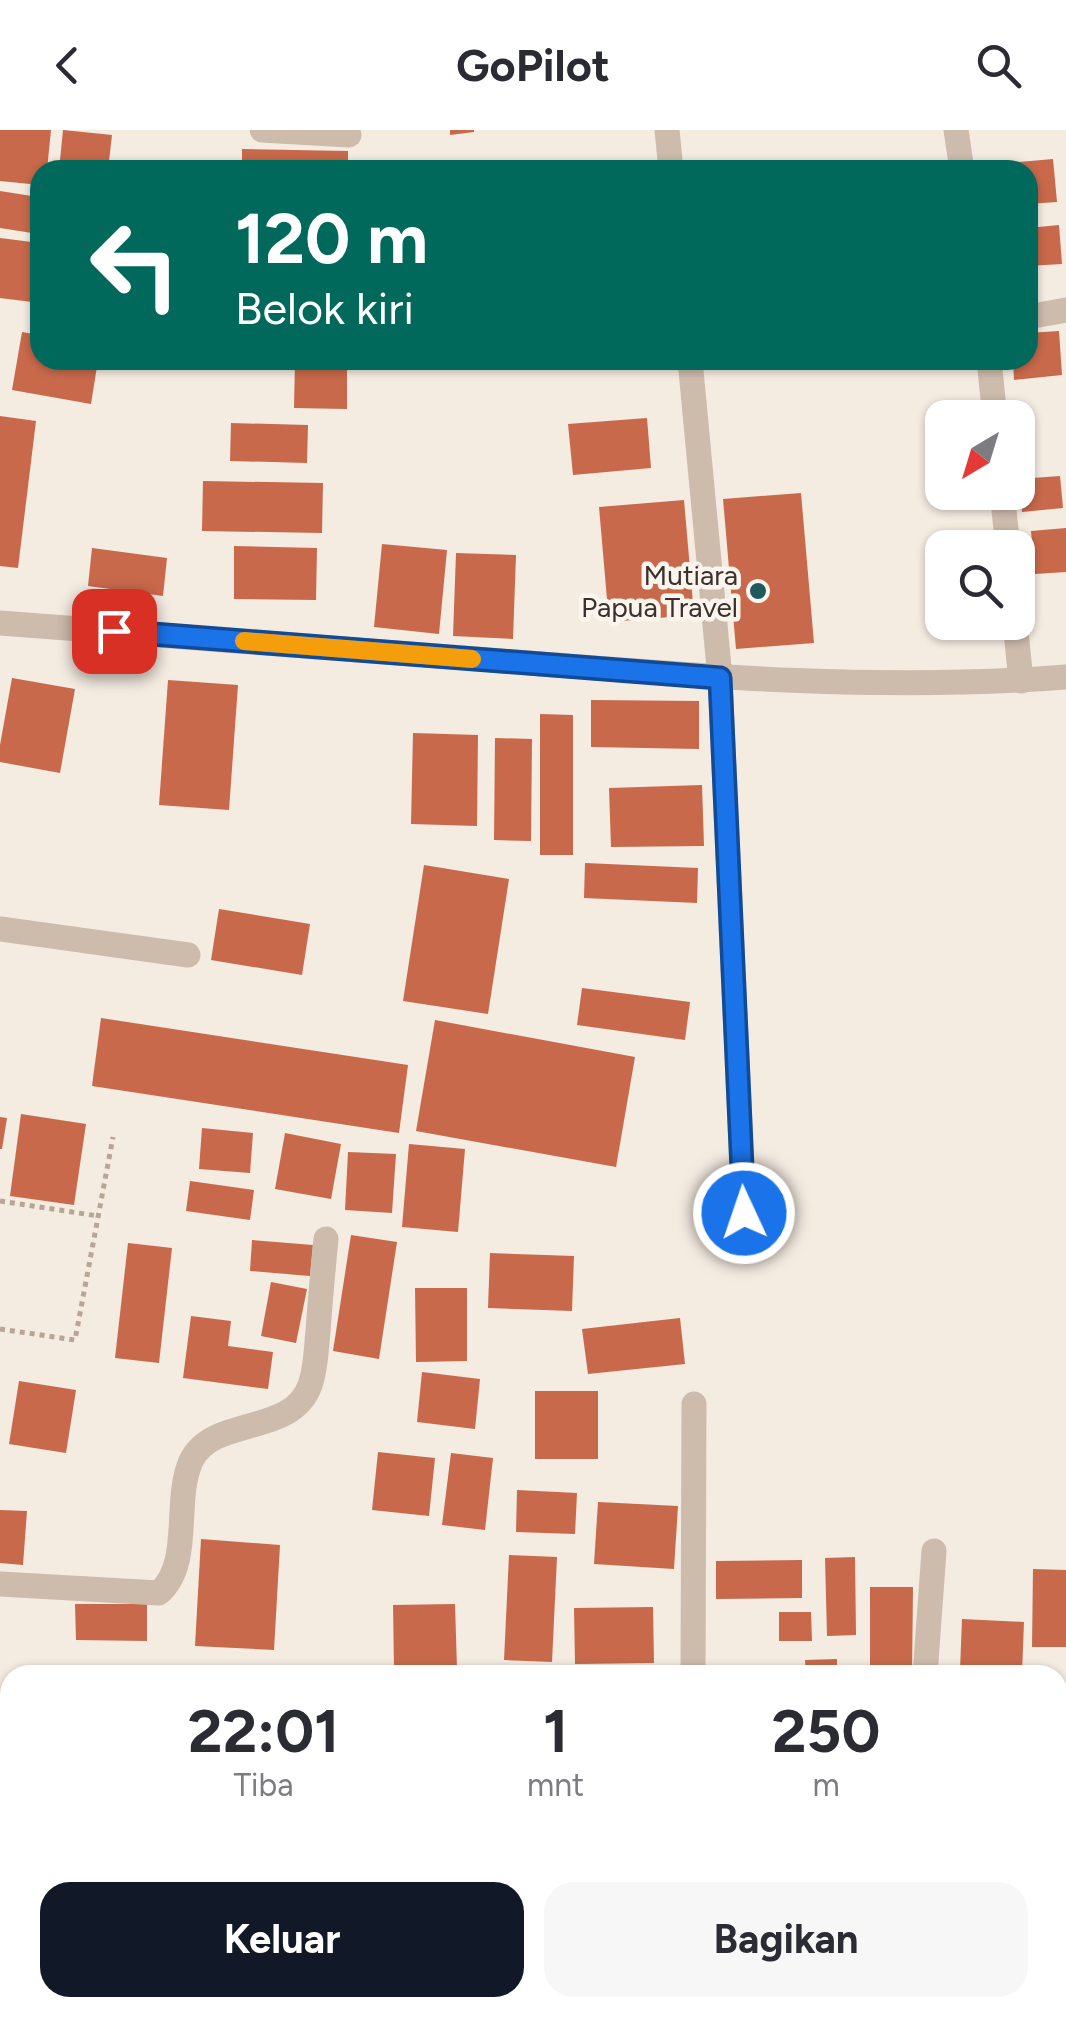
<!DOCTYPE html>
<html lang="id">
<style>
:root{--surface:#fff;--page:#f7f7f7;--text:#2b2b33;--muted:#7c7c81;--accent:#111827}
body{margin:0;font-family:Figtree,sans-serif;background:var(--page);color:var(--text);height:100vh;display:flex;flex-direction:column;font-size:38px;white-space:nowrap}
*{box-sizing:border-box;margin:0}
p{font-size:32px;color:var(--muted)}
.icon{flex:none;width:55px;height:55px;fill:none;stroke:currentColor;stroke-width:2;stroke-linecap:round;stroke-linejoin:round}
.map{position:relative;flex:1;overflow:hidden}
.side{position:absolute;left:0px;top:1535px;width:1068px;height:352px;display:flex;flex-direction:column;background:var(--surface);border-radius:30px 30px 0 0;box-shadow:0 2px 8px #0004}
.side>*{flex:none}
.hud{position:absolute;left:30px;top:30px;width:1008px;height:210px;border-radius:30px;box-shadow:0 2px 8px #0004;background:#00695c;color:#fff;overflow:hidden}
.needle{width:65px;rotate:218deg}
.controls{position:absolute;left:925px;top:270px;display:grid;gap:20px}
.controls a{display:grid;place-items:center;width:110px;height:110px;border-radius:20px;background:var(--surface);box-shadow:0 2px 8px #0004;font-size:50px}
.pin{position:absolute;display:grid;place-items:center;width:85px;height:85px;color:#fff;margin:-42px;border-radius:20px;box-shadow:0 5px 15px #0006}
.me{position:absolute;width:110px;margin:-55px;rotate:357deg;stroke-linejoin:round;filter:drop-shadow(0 0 8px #0008)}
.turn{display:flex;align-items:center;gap:35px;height:210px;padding:0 40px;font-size:45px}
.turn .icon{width:130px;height:130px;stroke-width:2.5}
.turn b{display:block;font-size:70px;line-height:85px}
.eta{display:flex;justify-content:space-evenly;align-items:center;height:170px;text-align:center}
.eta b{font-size:60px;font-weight:700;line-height:70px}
.primary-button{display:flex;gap:20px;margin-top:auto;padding:20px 40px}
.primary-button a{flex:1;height:115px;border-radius:30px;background:var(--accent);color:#fff;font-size:40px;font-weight:700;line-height:115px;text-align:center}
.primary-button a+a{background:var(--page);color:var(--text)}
header{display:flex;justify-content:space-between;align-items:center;height:130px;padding:0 40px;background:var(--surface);font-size:45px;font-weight:700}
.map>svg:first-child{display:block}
.building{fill:#c8694b}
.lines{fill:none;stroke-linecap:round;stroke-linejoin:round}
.path{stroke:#b9a596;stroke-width:5;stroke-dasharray:5 5;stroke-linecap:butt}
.street{stroke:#cdbbac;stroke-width:25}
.route-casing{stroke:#114b97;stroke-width:25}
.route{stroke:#1a73e8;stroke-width:18}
.slow{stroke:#f59e0b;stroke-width:18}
.poi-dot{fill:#1f5a5e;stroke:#fbf5ee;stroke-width:4}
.labels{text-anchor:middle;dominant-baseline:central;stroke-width:9;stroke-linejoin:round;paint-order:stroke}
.poi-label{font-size:28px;fill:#3b302b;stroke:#fbf5ee;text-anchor:end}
</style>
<header><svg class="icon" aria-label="back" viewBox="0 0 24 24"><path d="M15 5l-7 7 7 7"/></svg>GoPilot<svg class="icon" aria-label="search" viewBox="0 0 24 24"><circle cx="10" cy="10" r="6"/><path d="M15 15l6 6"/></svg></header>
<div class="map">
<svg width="1066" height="1887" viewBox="0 0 1066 1887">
<rect width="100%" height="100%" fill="#f4ebe1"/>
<g class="building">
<path d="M0 0H51L47 40H40V55L0 51Z"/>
<path d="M63 0 112 5 108 40H59Z"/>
<path d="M450 0H474V2L450 5Z"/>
<path d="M242 19 348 21V40H242Z"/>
<path d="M1053 29 1057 72 1028 74V40H986V35Z"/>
<rect x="415" y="30" width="55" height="10"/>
<path d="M0 61 38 67 32 103 0 98Z"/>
<path d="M1059 95 1062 134 1028 136V98Z"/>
<path d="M0 108 40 113V173L0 168Z"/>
<path d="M1059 201 1062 245 1014 250 1013 230H1028V203Z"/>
<path d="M22 202 40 205V230H98L91 274 12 260Z"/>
<path d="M295 231 347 232V279L294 278Z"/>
<path d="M0 286 36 291 18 438 0 436Z"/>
<path d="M647 288 651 338 573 345 568 294Z"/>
<path d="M231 293 308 295 307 333 230 331Z"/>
<path d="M1060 346 1063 378 1022 382 1019 349Z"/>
<path d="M203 351 323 353 322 403 202 401Z"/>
<path d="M801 363 814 513 736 519 723 369Z"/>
<path d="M684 370 694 485 609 492 599 377Z"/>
<path d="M1066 398V442L1035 444 1031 401Z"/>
<path d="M382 414 447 420 439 504 374 497Z"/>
<path d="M234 416 317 418 316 470 234 469Z"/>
<path d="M92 418 167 428 163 466 88 456Z"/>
<path d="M456 423 516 425 513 509 453 506Z"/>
<path d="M12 548 75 559 60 643 0 632V615Z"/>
<path d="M168 550 238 555 229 680 159 675Z"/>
<path d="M591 570 699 571V619L591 617Z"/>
<path d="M540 584 573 585V725H540Z"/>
<path d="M413 603 478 605 477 696 411 694Z"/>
<path d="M495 608 532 609 531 711 494 710Z"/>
<path d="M702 655 704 716 611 717 609 658Z"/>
<path d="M585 733 698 738 697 773 584 768Z"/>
<path d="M424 735 509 749 488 884 403 871Z"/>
<path d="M219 779 310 794 302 845 211 830Z"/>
<path d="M582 858 690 872 685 910 577 895Z"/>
<path d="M101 888 408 935 399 1003 92 956Z"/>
<path d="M435 890 635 927 616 1037 416 1001Z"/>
<path d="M21 984 86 994 74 1075 10 1066Z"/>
<path d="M0 987 7 988 2 1019H0Z"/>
<path d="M202 998 253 1003 250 1043 199 1039Z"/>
<path d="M285 1003 341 1014 331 1069 275 1059Z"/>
<path d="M409 1014 465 1019 458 1102 402 1097Z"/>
<path d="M348 1022 396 1024 392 1083 345 1080Z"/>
<path d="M190 1051 254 1060 250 1090 186 1081Z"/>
<path d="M351 1105 397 1112 379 1229 333 1221Z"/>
<path d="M252 1110 313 1115 310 1146 250 1141Z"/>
<path d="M128 1113 172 1118 159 1233 115 1228Z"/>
<path d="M490 1123 574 1126 572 1181 488 1178Z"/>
<path d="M271 1152 307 1159 296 1213 261 1206Z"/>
<path d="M415 1158H467V1231L416 1232Z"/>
<path d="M191 1186 231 1191 228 1216 273 1222 268 1259 183 1248Z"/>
<path d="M680 1188 685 1234 588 1244 582 1199Z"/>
<path d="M422 1242 480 1249 475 1299 417 1292Z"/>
<path d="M19 1251 76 1260 66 1323 9 1314Z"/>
<rect x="535" y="1261" width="63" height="68"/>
<path d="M378 1322 435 1328 429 1386 372 1380Z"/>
<path d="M451 1323 493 1328 485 1400 442 1395Z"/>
<path d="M517 1360 577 1363 575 1404 516 1402Z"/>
<path d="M598 1372 678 1376 674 1439 594 1434Z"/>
<path d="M0 1380 27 1381 23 1435 0 1433Z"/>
<path d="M201 1409 280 1415 274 1520 195 1516Z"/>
<path d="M509 1425 557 1427 552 1532 504 1530Z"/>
<path d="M855 1427 856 1505 827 1506 825 1428Z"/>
<path d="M802 1430V1468L716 1469V1431Z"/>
<path d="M1033 1439 1066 1440V1517H1032Z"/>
<path d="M870 1457H913L912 1545H870Z"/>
<path d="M75 1474H147V1511L76 1510Z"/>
<path d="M455 1474 457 1539H394L393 1475Z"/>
<path d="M653 1477 654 1533 575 1534 574 1478Z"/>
<path d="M779 1482H811L812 1511H779Z"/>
<path d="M962 1489 1024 1492 1022 1543 960 1540Z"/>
<path d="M837 1529V1545H806L805 1530Z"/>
<path d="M1058 1739 1066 1740V1845L1058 1844Z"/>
<path d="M0 1743H10V1773L0 1772Z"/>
<path d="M55 1878H133L132 1887H54Z"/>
<rect x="237" y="1878" width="76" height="9"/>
<path d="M728 1878H790L791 1887H729Z"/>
</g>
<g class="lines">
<g class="path">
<path d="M0 1071 98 1086"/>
<path d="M0 1199 75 1210 113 1007"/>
</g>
<g class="street">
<path d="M262 0 349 5"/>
<path d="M667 0 671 40"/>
<path d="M956 0 962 40"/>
<path d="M1028 187 1066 180"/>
<path d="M690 230 720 548 744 1083"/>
<path d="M989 230 995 288"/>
<path d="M1002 362 1008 418"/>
<path d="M1015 492 1021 551"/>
<path d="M0 493C176 506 353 520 529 533 707 547 887 561 1066 547"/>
<path d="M0 799 188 825"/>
<path d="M0 1454 159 1463C193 1433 173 1371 191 1331 213 1285 292 1307 310 1255 316 1239 316 1219 318 1202 320 1171 323 1140 326 1109"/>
<path d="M693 1545 694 1274"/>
<path d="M925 1545 934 1421"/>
<path d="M1058 1639 1066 1638"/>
<path d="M700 1878 701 1887"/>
<path d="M392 1887 415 1878"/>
</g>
</g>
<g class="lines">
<defs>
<path id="route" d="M114 501 720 548 744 1083"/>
</defs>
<use href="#route" class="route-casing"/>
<use href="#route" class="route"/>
<path class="slow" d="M244 511 472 529"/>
</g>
<circle class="poi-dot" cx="758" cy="461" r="10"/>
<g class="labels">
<g class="poi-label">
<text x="738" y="445">Mutiara<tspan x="738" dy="32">Papua Travel</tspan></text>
</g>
</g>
</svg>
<div class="controls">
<a><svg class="needle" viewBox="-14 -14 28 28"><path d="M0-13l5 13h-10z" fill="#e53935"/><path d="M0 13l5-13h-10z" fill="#7c7c81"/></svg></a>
<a><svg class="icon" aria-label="search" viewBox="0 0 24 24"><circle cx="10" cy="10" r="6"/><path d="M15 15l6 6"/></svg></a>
</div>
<div class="pin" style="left:114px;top:501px;background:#d93025"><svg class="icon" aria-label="arrive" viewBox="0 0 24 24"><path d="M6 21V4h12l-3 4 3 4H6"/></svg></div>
<svg class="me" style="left:744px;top:1083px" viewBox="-20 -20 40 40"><circle r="17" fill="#1a73e8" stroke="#fff" stroke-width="3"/><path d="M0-11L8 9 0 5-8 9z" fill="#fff"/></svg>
<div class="hud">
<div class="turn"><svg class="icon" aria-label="left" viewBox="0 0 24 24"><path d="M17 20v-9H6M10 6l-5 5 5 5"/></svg><div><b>120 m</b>Belok kiri</div></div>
</div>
<section class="side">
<div class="eta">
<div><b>22:01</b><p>Tiba</p></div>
<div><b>1</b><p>mnt</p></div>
<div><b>250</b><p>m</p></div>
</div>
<div class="primary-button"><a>Keluar</a><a>Bagikan</a></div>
</section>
</div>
